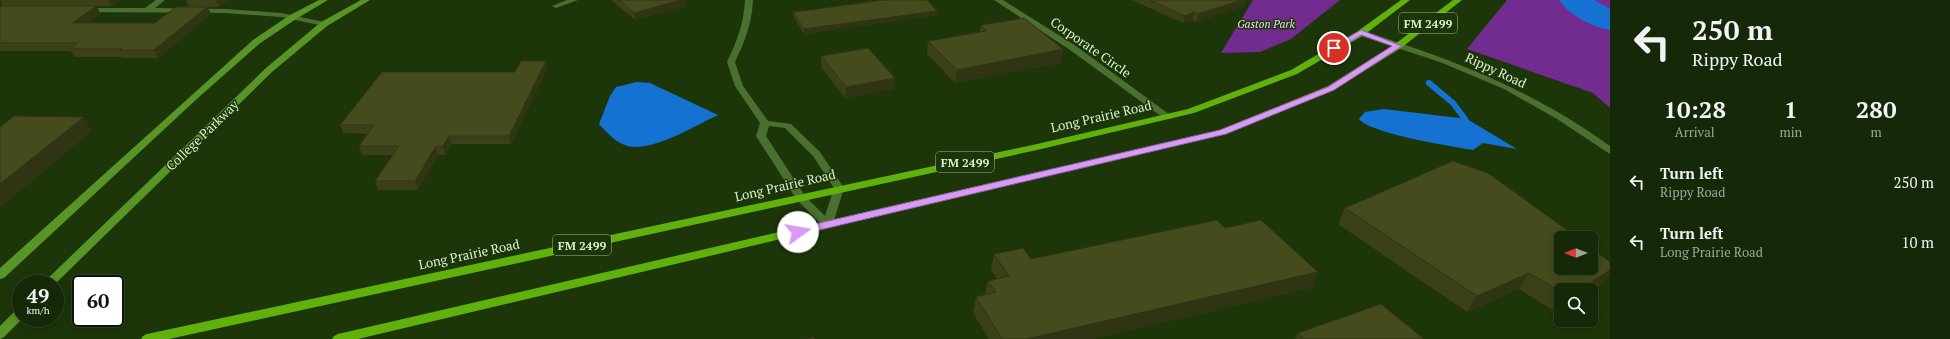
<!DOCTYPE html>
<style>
:root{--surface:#152807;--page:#223415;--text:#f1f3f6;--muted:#9da69b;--line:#344428}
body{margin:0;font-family:"PT Serif",serif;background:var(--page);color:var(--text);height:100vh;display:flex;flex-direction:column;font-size:15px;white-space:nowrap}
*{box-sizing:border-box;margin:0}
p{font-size:13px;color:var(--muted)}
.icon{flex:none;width:22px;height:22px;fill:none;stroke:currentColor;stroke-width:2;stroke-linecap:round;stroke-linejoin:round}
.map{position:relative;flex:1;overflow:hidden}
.drawer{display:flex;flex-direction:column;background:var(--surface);width:340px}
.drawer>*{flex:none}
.top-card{background:#152807;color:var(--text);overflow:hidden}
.needle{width:26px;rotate:270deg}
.fabs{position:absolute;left:1554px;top:231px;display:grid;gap:8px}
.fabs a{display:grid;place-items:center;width:44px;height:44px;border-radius:6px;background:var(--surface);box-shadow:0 2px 10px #0003,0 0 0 1px var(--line);font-size:20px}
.speed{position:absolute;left:12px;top:275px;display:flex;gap:8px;font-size:20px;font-weight:700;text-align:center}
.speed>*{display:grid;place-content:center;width:52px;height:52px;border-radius:50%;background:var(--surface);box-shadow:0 2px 10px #0003,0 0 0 1px var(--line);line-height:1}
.speed small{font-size:10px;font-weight:400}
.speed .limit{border:2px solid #111;border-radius:6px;background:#fff;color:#111}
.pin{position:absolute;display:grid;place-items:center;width:34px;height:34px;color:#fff;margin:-17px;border:2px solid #fff;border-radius:50%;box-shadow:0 1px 4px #0007}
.me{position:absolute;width:44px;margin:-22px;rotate:77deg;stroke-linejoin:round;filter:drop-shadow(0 0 3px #0008)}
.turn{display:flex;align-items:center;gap:14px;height:84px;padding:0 16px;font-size:18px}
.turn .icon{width:52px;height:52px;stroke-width:2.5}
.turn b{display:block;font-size:28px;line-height:34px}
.eta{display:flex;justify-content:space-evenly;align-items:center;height:68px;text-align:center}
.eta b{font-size:24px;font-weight:700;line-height:28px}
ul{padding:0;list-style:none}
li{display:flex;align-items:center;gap:12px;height:60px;padding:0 16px}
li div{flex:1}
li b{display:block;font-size:15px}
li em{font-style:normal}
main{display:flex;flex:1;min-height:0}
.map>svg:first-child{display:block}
.green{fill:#722c8f}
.water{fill:#1572d2}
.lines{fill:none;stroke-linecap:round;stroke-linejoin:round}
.stream{stroke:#1572d2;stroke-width:6}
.river{fill:#1572d2;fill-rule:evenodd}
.minor{fill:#4a7030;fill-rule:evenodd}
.secondary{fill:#579526;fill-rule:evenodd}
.primary{fill:#60b10c;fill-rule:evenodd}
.wall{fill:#3c4019}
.shaded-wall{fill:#313414}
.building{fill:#464b1d;stroke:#313414}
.route{fill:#d99af7;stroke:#8d64a1}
.labels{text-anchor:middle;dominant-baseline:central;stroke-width:3;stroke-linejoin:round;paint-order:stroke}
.far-park-label{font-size:11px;font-style:italic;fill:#eeddf7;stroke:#1c3609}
.shield{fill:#1c3609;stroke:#a2b995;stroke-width:1}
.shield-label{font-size:12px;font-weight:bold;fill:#dcf1d1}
.street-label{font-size:13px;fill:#dcf1d1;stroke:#1c3609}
</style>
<main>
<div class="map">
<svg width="1610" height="339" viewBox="0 0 1610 339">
<rect width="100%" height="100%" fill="#1c3609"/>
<g class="green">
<path d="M1253 0H1340L1291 39 1260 52 1221 53Z"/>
<path d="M1507 0H1610V108L1593 93 1467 49Z"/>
</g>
<g class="water">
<path d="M637 82 650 83 718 115C694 126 661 147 635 147 620 147 608 134 599 124L610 96 616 87Z"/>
<path d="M1384 109 1467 119 1517 149 1483 143 1473 150C1450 146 1371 134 1359 119L1365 112Z"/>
</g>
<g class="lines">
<path class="stream" d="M1429 83 1453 103 1465 119"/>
<path class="river" d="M1559 0H1594L1610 9V30C1591 26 1570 16 1559 0Z"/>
<g class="minor">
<path d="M156 0H165L155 8 225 9 281 13 324 22 328 24 324 26 281 17 225 13 85 12 81 10 85 8H145Z"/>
<path d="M567 0H578L556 8 552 6Z"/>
<path d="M745 0H753C752 23 745 41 735 62L743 86 768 121 791 124 820 152 844 188 832 227H824L797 200 756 136 760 123 735 86 727 62C737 41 744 23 745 0ZM769 126 785 128 813 156 834 188 825 216 805 196 766 136Z"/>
<path d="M994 0H1003L1076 46 1173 117 1171 119H1165L1070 50Z"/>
<path d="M1358 31H1364C1456 61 1531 89 1610 146V154L1557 119 1504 89 1440 62 1358 35Z"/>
</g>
<g class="secondary">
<path d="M319 0H328L296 19 259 44 199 97 4 278 0 279V268L253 40 290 15Z"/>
<path d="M361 0H370L327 26 272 72 55 284H42L266 68 321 22Z"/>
<path d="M21 308V318H23L4 337 0 339V326L17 309Z"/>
</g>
<g class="primary">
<path d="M1401 0H1410L1364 35 1297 74 1194 113 1037 150 169 339H141L143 336 147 334 1037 144 1188 109 1291 70 1358 31Z"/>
<path d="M1453 0H1462L1401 48 1334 90 1226 134 358 339H332L334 336 338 334 1220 130 1328 86 1395 44Z"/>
</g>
</g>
<g class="wall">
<path d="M0 0H120L111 6H97L100 14 87 23H155L189 7 186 0H228L219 7H208L211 14 158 58H124L123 57H74L71 51H0V6H3Z"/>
<path d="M611 0H685L686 6 635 20Z"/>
<path d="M1132 0H1246L1244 6 1196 22 1192 20 1183 23Z"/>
<path d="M937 11V15L804 34 793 16V12Z"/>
<path d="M981 25 1063 49 1061 63 955 83 927 54 928 41 980 32Z"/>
<path d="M821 56 895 78 894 89 845 98 821 67Z"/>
<path d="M546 61 547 69 511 144H451L445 155H438L418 190H378L375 181 393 155H362L359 146 368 134 343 133 340 125 515 72Z"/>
<path d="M1345 208 1610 262V274L1605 282 1591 291V290H1561V311L1557 313 1519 289 1467 312 1338 224Z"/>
<path d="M1225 228 1311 288 1092 339H989L973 313 976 297 985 295 988 281 997 279 991 270 994 254 1031 259Z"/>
<path d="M1298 333 1424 339H1295Z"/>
</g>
<g class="shaded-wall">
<path d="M108 0H120L111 6Z"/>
<path d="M216 0H228L219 7Z"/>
<path d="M681 0H685L686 6 635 20 634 13Z"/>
<path d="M1242 0H1246L1244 6 1196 22 1198 14Z"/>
<path d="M97 6 100 14 76 31 72 23Z"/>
<path d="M207 7 211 14 158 58 154 50Z"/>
<path d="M937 11V15L804 34V29Z"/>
<path d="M1194 12 1192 20 1183 23 1185 16Z"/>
<path d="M1063 49 1061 63 955 83 957 70Z"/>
<path d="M546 61 547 69 511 144 509 136Z"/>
<path d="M895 78 894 89 845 98 846 87Z"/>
<path d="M84 117 92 131 0 208V184Z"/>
<path d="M449 136 451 144 445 155 443 146Z"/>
<path d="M436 146 438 155 418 190 415 181Z"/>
<path d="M1610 270V274L1605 282 1591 291V290H1579Z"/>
<path d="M1318 272 1311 288 1092 339H1026Z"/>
<path d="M1529 273 1519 289 1467 312 1477 296Z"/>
<path d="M1561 308V311L1557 313Z"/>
</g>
<g class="building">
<path d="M619 0H681L634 13Z"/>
<path d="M884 0H927L937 11 804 29 793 12Z"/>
<path d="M1150 0H1242L1198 14 1194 12 1185 16Z"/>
<path d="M0 6H97L72 23H155L176 7H207L154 50H120L122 49H70L77 43H0Z"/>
<path d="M1024 18 1063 49 957 70 928 41 986 31 981 25Z"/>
<path d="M868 48 895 78 846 87 821 56Z"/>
<path d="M521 61H546L509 136H449L443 146H436L415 181H375L399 146H359L374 125H340L382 72H515Z"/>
<path d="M14 116 84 117 0 184V127Z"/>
<path d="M1453 161 1488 173 1578 238H1561V268H1591V248L1610 262V270L1579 290H1561V292L1529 273 1477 296 1345 208Z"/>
<path d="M1217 220 1225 228 1261 220 1318 272 1026 339H1002L976 297 996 292 988 281 1009 276 994 254 1023 248 1031 259Z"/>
<path d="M1381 304 1424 339H1304L1298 333Z"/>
<path d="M814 337 815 339H807Z"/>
</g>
<path class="route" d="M1361 30 1402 46 1334 90 1226 134 798 235 793 232 798 228 1220 130 1328 87 1392 46 1361 35 1337 50 1330 48Z"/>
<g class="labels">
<g class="far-park-label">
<text x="1266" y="24">Gaston Park</text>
</g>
<g class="shield">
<rect x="1399" y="13" width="58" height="20" rx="3"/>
<rect x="936" y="152" width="58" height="20" rx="3"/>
<rect x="553" y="235" width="58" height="20" rx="3"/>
</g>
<g class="shield-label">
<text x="1428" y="23">FM 2499</text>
<text x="965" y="162">FM 2499</text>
<text x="582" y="245">FM 2499</text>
</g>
<g class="street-label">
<text transform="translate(1091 47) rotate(35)">Corporate Circle</text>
<text transform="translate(1496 70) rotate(25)">Rippy Road</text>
<text transform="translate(1101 116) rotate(-13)">Long Prairie Road</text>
<text transform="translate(202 135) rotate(-44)">College Parkway</text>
<text transform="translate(785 185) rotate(-13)">Long Prairie Road</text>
<text transform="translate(469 254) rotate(-12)">Long Prairie Road</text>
</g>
</g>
</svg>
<div class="fabs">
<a><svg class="needle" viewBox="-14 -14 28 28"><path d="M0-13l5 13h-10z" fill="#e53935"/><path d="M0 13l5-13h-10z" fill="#9da69b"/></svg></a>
<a><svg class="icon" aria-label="search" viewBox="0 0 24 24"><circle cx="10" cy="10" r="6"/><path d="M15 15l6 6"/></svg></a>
</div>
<div class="speed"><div>49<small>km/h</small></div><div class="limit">60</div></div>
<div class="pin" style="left:1334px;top:48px;background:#d93025"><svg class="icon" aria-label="arrive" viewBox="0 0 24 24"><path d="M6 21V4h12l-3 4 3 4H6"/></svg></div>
<svg class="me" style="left:798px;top:232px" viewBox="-20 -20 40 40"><circle r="19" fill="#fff"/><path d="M0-13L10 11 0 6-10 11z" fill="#d99af7"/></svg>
</div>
<section class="drawer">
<div class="top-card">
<div class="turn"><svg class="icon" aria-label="left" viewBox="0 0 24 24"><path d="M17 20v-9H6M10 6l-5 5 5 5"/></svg><div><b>250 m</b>Rippy Road</div></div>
</div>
<div class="eta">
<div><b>10:28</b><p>Arrival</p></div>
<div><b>1</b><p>min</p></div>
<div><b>280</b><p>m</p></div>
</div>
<ul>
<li><svg class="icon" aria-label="left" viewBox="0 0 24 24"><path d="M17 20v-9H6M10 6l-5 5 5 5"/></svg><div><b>Turn left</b><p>Rippy Road</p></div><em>250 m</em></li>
<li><svg class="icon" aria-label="left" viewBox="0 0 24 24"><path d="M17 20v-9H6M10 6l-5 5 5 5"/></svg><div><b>Turn left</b><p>Long Prairie Road</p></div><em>10 m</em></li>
</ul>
</section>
</main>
